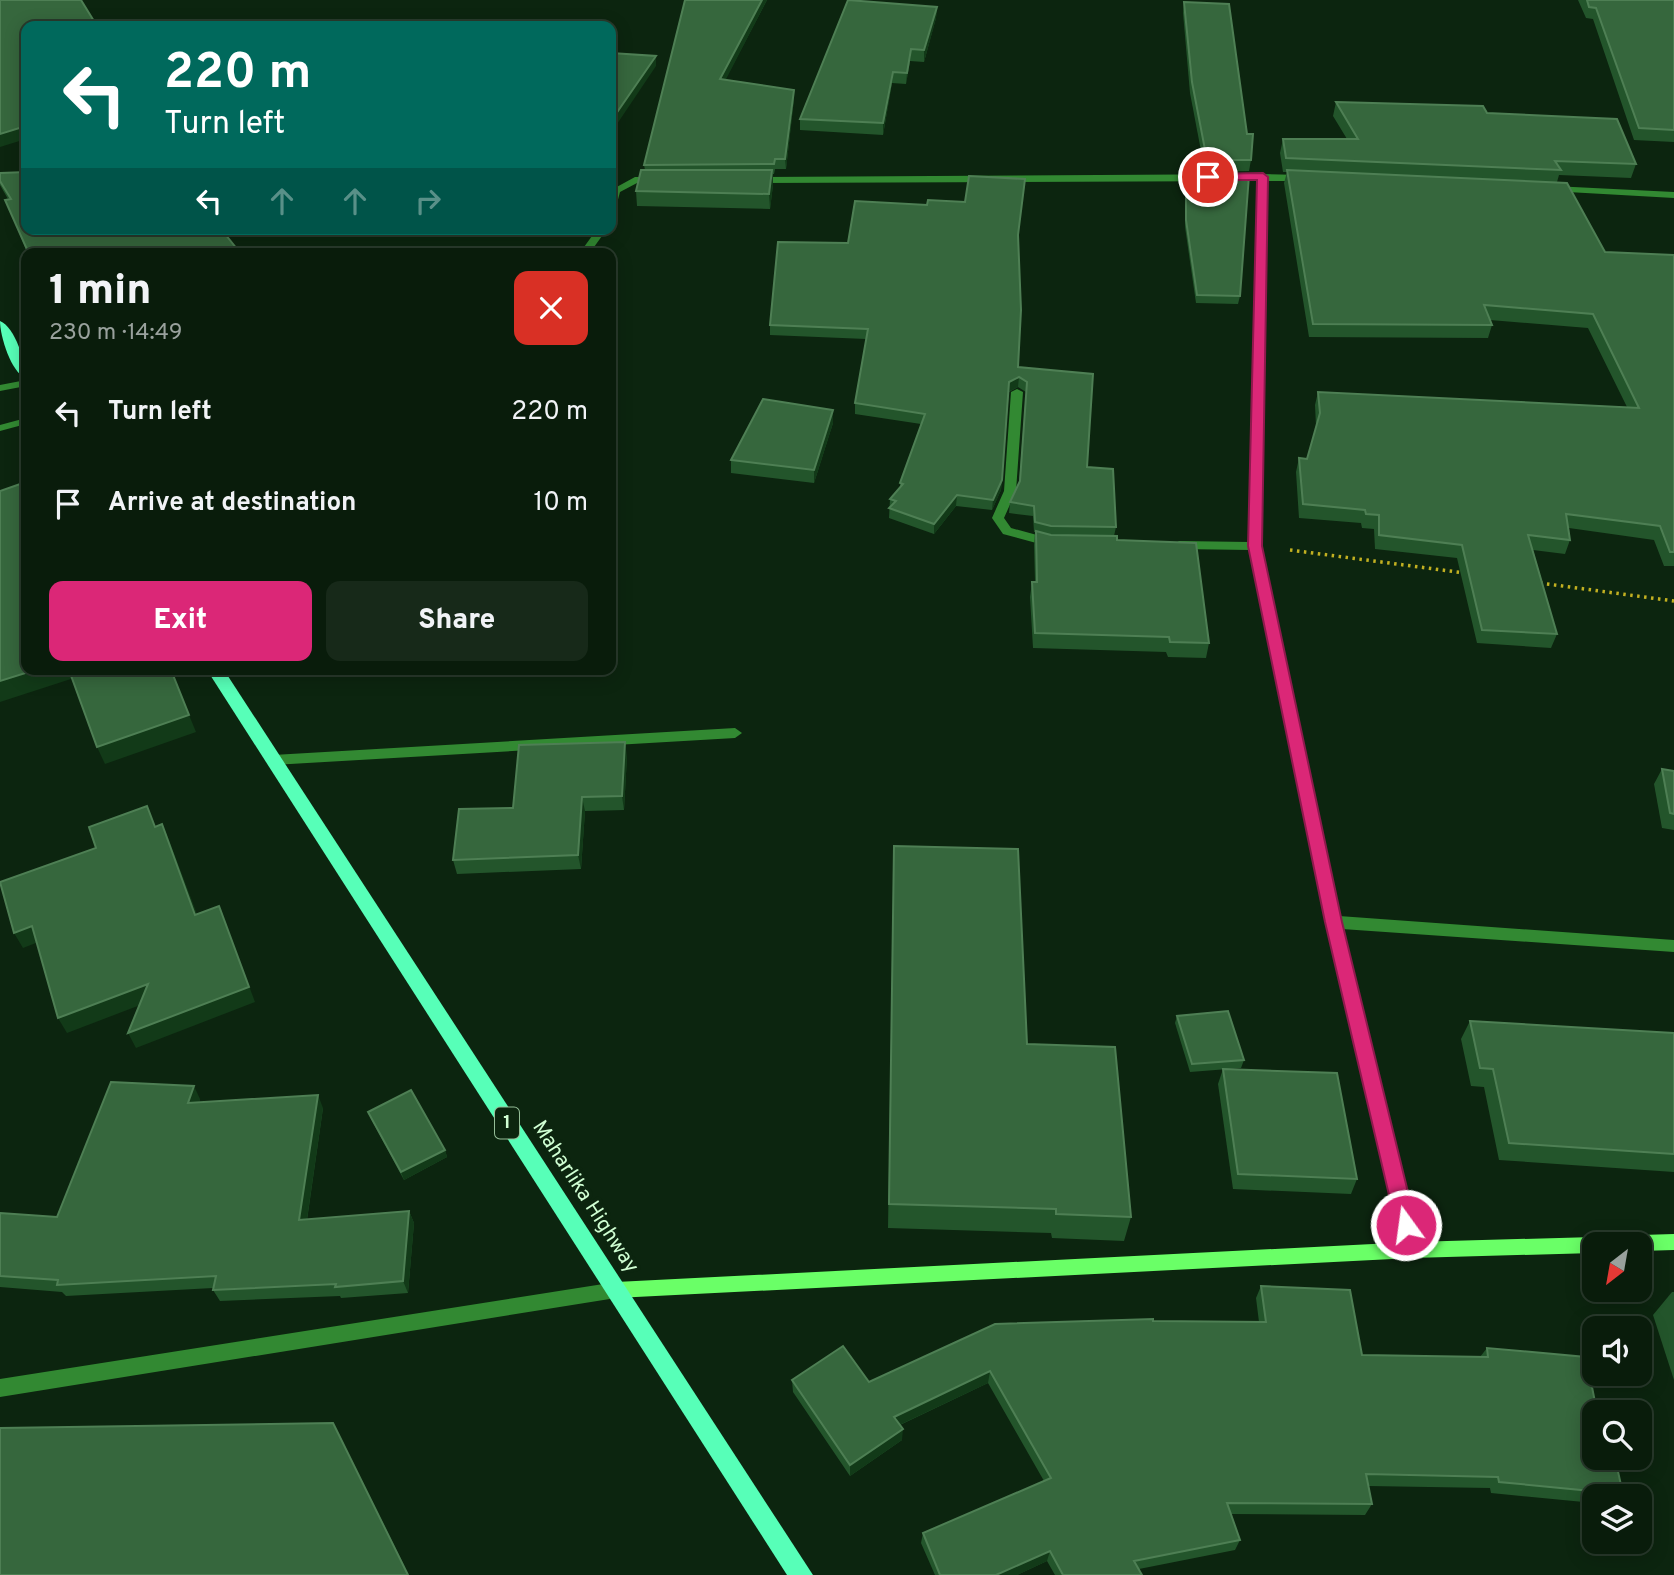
<!DOCTYPE html>
<meta charset="utf-8">
<style>
:root{--surface:#091c0b;--page:#172919;--text:#f1f3f6;--muted:#99a19d;--line:#293a2c;--accent:#db2777}
body{margin:0;font-family:Overpass,sans-serif;background:var(--page);color:var(--text);height:100vh;display:flex;flex-direction:column;font-size:26px;white-space:nowrap}
*{box-sizing:border-box;margin:0}
p{font-size:23px;color:var(--muted)}
.icon{flex:none;width:38px;height:38px;fill:none;stroke:currentColor;stroke-width:2;stroke-linecap:round;stroke-linejoin:round}
.map{position:relative;flex:1;overflow:hidden}
.details{position:absolute;left:21px;top:248px;width:595px;height:427px;display:flex;flex-direction:column;background:var(--surface);border-radius:14px;box-shadow:0 4px 18px #0003,0 0 0 2px var(--line)}
.details>*{flex:none}
.top-card{position:absolute;left:21px;top:21px;width:595px;height:214px;border-radius:14px;box-shadow:0 4px 18px #0003,0 0 0 2px var(--line);background:#00695c;color:#fff;overflow:hidden}
.needle{width:46px;rotate:211deg}
.tools{position:absolute;left:1582px;top:1232px;display:grid;gap:14px}
.tools a{display:grid;place-items:center;width:70px;height:70px;border-radius:14px;background:var(--surface);box-shadow:0 4px 18px #0003,0 0 0 2px var(--line);font-size:35px}
.pin{position:absolute;display:grid;place-items:center;width:60px;height:60px;color:#fff;margin:-30px;border:4px solid #fff;border-radius:50%;box-shadow:0 2px 7px #0007}
.me{position:absolute;width:77px;margin:-38px;rotate:346deg;stroke-linejoin:round;filter:drop-shadow(0 0 5px #0008)}
.turn{display:flex;align-items:center;gap:24px;height:147px;padding:0 28px;font-size:32px}
.turn .icon{width:91px;height:91px;stroke-width:2.5}
.turn b{display:block;font-size:49px;line-height:60px}
.lanes{display:flex;align-items:center;height:66px;padding:0 28px;background:#0003;justify-content:center;gap:35px;direction:ltr}
.lanes .off{opacity:.35}
.round{display:grid;place-items:center;flex:none;width:74px;height:74px;border-radius:14px;background:var(--page)}
.overview{display:flex;align-items:center;justify-content:space-between;height:119px;padding:0 28px}
h1{font-size:42px;font-weight:800;line-height:52px}
.action{display:flex;gap:14px;margin-top:auto;padding:14px 28px}
.action a{flex:1;height:80px;border-radius:14px;background:var(--accent);color:#fff;font-size:28px;font-weight:800;line-height:80px;text-align:center}
.action a+a{background:var(--page);color:var(--text)}
ul{padding:0;list-style:none}
li{display:flex;align-items:center;gap:21px;height:91px;padding:0 28px}
li div{flex:1}
li b{display:block;font-size:26px}
li em{font-style:normal}
.map>svg:first-child{display:block}
.lines{fill:none;stroke-linecap:round;stroke-linejoin:round}
.path{stroke:#c2b021;stroke-width:3.5;stroke-dasharray:2.5 4.5;stroke-linecap:butt}
.lane{fill:#328932;fill-rule:evenodd}
.street{fill:#328932;fill-rule:evenodd}
.secondary{fill:#6aff67;fill-rule:evenodd}
.primary{fill:#57ffb8;fill-rule:evenodd}
.wall{fill:#23552b}
.shaded-wall{fill:#123a18}
.building{fill:#36673d;stroke:#4e7f54;stroke-width:2}
.route{fill:#db2777;stroke:#8e194d;stroke-width:2}
.labels{text-anchor:middle;dominant-baseline:central;stroke-width:7;stroke-linejoin:round;paint-order:stroke}
.shield{fill:#0c250f;stroke:#95be98;stroke-width:2}
.shield-label{font-size:19px;font-weight:bold;fill:#d0ffd3}
.street-label{font-size:21px;fill:#d0ffd3;stroke:#0c250f}
</style>
<div class="map">
<svg width="1674" height="1575" viewBox="0 0 1674 1575">
<rect width="100%" height="100%" fill="#0c250f"/>
<g class="lines">
<g class="path">
<path d="M1290 550 1465 573"/>
<path d="M1540 583 1674 601"/>
</g>
<g class="lane">
<path d="M26 380V386L0 391V385Z"/>
<path d="M735 728 742 733 735 738 273 765 266 760 273 755Z"/>
</g>
<g class="street">
<path d="M1263 174 1302 175 1307 178 1302 181H1268L1261 546 1339 916 1674 940V952L1342 929 1421 1250 1418 1256 1412 1258 1406 1256 1403 1250 1326 922 1250 550 1179 549 1173 545 1179 541 1249 542 1258 181 755 183 750 180 755 177Z"/>
<path d="M635 177H655L660 180 655 183H637L620 192 616 207 611 210 613 189Z"/>
<path d="M1553 186 1674 192V198L1550 191 1548 189Z"/>
<path d="M597 229H607L589 254H579Z"/>
<path d="M1017 389 1023 392 1016 491 1004 518 1011 528 1055 540 1057 543 1055 546 1051 547 1003 534 992 518 1004 491 1011 392Z"/>
<path d="M26 418V424L0 431V425Z"/>
<path d="M616 1282 622 1284 625 1290 622 1296 616 1298 0 1397V1379Z"/>
</g>
<path class="secondary" d="M1674 1234V1250L1640 1251V1244H1594V1253L1412 1258 616 1298 610 1296 607 1290 610 1284 616 1282 1412 1242 1594 1237 1601 1241 1608 1236Z"/>
<g class="primary">
<path d="M0 321C15 327 26 363 26 378 11 373 0 336 0 321Z"/>
<path d="M207 670H224L813 1575H787Z"/>
</g>
</g>
<g class="wall">
<path d="M685 0H767L725 80 794 90V99L786 169H775L774 174H773V185L770 209 637 206 636 191 645 170 644 165Z"/>
<path d="M1578 0H1674V142L1634 140 1593 19 1586 18Z"/>
<path d="M1184 2 1251 160 1249 171 1205 172 1190 93 1183 13Z"/>
<path d="M937 7 936 18 924 62 910 61 906 84 892 83 883 135 800 130V119Z"/>
<path d="M1336 102 1487 113 1636 164 1631 178 1559 175 1557 182 1605 252 1674 255V566H1664L1654 540 1569 528 1570 540 1565 554 1533 550 1557 634 1551 648 1477 643 1457 558 1375 549 1374 529 1362 528 1361 523 1299 518 1296 472 1299 458 1307 459 1316 426 1315 405 1318 392 1627 407 1588 328 1490 320 1492 325 1488 338 1309 337 1284 183 1287 172H1283L1280 153 1283 139H1347L1333 116Z"/>
<path d="M0 173 26 229H226L228 237 241 254H28L5 200 8 199 0 185Z"/>
<path d="M1208 175 1240 296 1238 304 1196 303 1185 227V202L1186 194 1209 196 1207 183Z"/>
<path d="M497 229H527L524 233Z"/>
<path d="M1018 237V367L1087 467 1116 527 1114 536 1117 540 1209 643 1206 658 1168 657 1166 652 1033 648 1030 597 1032 582H1035L1034 545 1035 532H1034L1033 516 1009 513 1010 502 1019 482 1026 392 1018 387 1009 392 1001 490 992 510 956 506 934 534 889 518 890 499 900 487V483L921 424 855 414V403L866 339 770 335V325L848 243Z"/>
<path d="M833 410V423L814 483 731 473V460Z"/>
<path d="M627 756 624 810 585 811 581 869 457 874 453 860 513 808Z"/>
<path d="M1662 769 1674 771V830L1662 828 1654 784Z"/>
<path d="M894 846 1027 1044 1131 1217 1124 1241 1052 1238 1051 1233 888 1228Z"/>
<path d="M1177 1016 1244 1060 1241 1068 1190 1072 1175 1023Z"/>
<path d="M1470 1021 1674 1033V1172L1499 1160 1484 1087 1471 1086 1461 1039Z"/>
<path d="M1223 1069 1357 1179 1351 1194 1233 1189 1218 1084Z"/>
<path d="M200 1099 199 1102 323 1108 307 1220 409 1211 414 1223 408 1293 341 1298 340 1296 220 1301 213 1290V1288L66 1296 62 1292 0 1287V1213L57 1217Z"/>
<path d="M368 1112 445 1150 447 1157 404 1180 371 1119Z"/>
<path d="M1261 1286 1362 1355 1480 1357 1487 1348 1594 1412 1623 1494 1621 1496H1594V1503L1491 1493 1490 1488 1368 1486 1372 1504 1365 1515 1231 1514 1240 1540 1235 1550 1139 1569 1142 1575H1055L1047 1561 1017 1575H935L921 1543 923 1533 1044 1481 988 1383 900 1425 902 1440 850 1476 793 1392 792 1380 869 1382 1153 1321 1259 1322 1256 1298Z"/>
<path d="M1672 1292H1674V1380L1653 1315Z"/>
</g>
<g class="shaded-wall">
<path d="M762 0H767L721 89 720 79Z"/>
<path d="M937 7 936 18 924 62V50Z"/>
<path d="M911 49 910 61 906 84 907 73Z"/>
<path d="M656 56V66L611 133V121Z"/>
<path d="M893 72 892 83 883 135V123Z"/>
<path d="M794 90V99L786 169 785 159Z"/>
<path d="M26 126V139L0 147V134Z"/>
<path d="M772 170 773 185 770 209 769 194Z"/>
<path d="M1019 377 1018 387 1008 392 1009 382Z"/>
<path d="M833 410V423L814 483V470Z"/>
<path d="M1002 480 1001 490 992 510 993 500Z"/>
<path d="M957 495 956 506 934 534V524Z"/>
<path d="M35 670H70L74 678 0 702V681Z"/>
<path d="M189 715 196 732 105 764 97 747Z"/>
<path d="M625 742 627 756 624 810 622 796Z"/>
<path d="M582 797 585 811 581 869 578 855Z"/>
<path d="M162 824 169 840 203 930 195 915Z"/>
<path d="M219 906 255 1002 136 1048 128 1033Z"/>
<path d="M32 926 41 941 23 948 14 933Z"/>
<path d="M148 984 156 999 67 1033 58 1018Z"/>
<path d="M194 1086 200 1099 195 1116 188 1103Z"/>
<path d="M318 1095 323 1108 305 1233 299 1220Z"/>
<path d="M445 1150 447 1157 404 1180 401 1172Z"/>
<path d="M409 1211 414 1223 408 1293 403 1281Z"/>
<path d="M990 1371 988 1383 893 1428 894 1417Z"/>
<path d="M333 1423 340 1436 409 1575H408Z"/>
<path d="M903 1429 902 1440 850 1476V1465Z"/>
<path d="M1050 1551 1047 1561 1017 1575H996Z"/>
</g>
<g class="building">
<path d="M0 0H81L97 26H26V126L0 134Z"/>
<path d="M685 0H762L720 79 794 90 785 159H775L774 164 644 165Z"/>
<path d="M848 0 937 7 924 50 911 49 907 73 893 72 883 123 800 119Z"/>
<path d="M1587 0H1674V130L1639 128 1596 8 1589 7Z"/>
<path d="M1184 2 1229 4 1247 134H1253L1251 160H1207L1192 82Z"/>
<path d="M611 53 656 56 611 121Z"/>
<path d="M1336 102 1483 106 1487 113 1617 119 1636 164 1555 161 1561 170 1286 158 1283 139H1358Z"/>
<path d="M641 170H772L769 194 636 191Z"/>
<path d="M1287 170 1567 183 1605 252 1674 255V552H1670L1660 526 1566 514 1570 540 1528 535 1557 634 1482 630 1462 545 1379 535V515L1366 514 1365 510 1303 504 1299 458 1307 459 1320 413 1318 392 1639 408 1593 314 1484 305 1492 325 1313 324Z"/>
<path d="M26 172V229H221L241 254H29L5 200 11 199 0 181V173Z"/>
<path d="M1208 175H1249L1240 296 1197 295 1186 220V194L1212 196Z"/>
<path d="M969 176 1025 179 1018 235 1021 310 1018 367 1093 374 1087 467 1113 469 1116 527 1051 526 1035 522 1034 506 1010 502 1020 481 1027 382 1019 377 1009 382 1002 480 993 500 957 495 934 524 889 508 896 501 890 499 903 484 900 483 925 414 855 403 868 329 770 325 778 242 848 243 855 201 927 205 928 200 965 202Z"/>
<path d="M763 399 833 410 814 470 731 460Z"/>
<path d="M26 482V670H35L0 681V491Z"/>
<path d="M1036 531 1051 535 1117 536V540L1196 543 1209 643 1170 642 1169 637 1035 633 1032 582H1037Z"/>
<path d="M69 670H171L189 715 97 747Z"/>
<path d="M625 742 622 796 582 797 578 855 453 860 459 809 513 808 519 745Z"/>
<path d="M1662 769 1674 771V814L1670 813Z"/>
<path d="M147 806 155 827 162 824 195 915 219 906 249 987 128 1033 148 984 58 1018 32 926 14 933 0 882 96 848 89 827Z"/>
<path d="M894 846 1018 849 1027 1044 1115 1047 1131 1217 1056 1214V1209L889 1204Z"/>
<path d="M1228 1011 1244 1060 1192 1064 1177 1016Z"/>
<path d="M1470 1021 1674 1033V1154L1509 1143 1493 1069 1480 1068Z"/>
<path d="M1223 1069 1337 1073 1357 1179 1238 1174Z"/>
<path d="M111 1082 194 1086 188 1103 318 1095 299 1220 409 1211 403 1281 335 1287 336 1284 213 1290 216 1276 57 1285 58 1280 0 1276V1213L57 1217Z"/>
<path d="M411 1090 445 1150 401 1172 368 1112Z"/>
<path d="M1261 1286 1350 1290 1362 1355 1488 1357 1487 1348 1586 1357 1597 1412H1594V1458H1615L1623 1494 1499 1482 1498 1477 1366 1474 1372 1504 1227 1503 1240 1540 1134 1561 1142 1575H1063L1050 1551 996 1575H940L923 1533 1051 1478 990 1371 894 1417 903 1429 850 1465 792 1380 843 1346 869 1382 995 1324 1153 1319V1321L1266 1322Z"/>
<path d="M333 1423 408 1575H0V1428Z"/>
</g>
<path class="route" d="M1263 173 1268 177 1262 546 1342 922 1416 1225 1413 1232 1406 1234 1399 1232 1396 1225 1325 922 1248 546 1257 180H1208L1203 177 1208 174Z"/>
<g class="labels">
<rect class="shield" x="495" y="1107.5" width="24" height="31" rx="5"/>
<g class="shield-label">
<text x="507" y="1123">1</text>
</g>
<g class="street-label">
<text transform="translate(585 1197) rotate(57)">Maharlika Highway</text>
</g>
</g>
</svg>
<div class="tools">
<a><svg class="needle" viewBox="-14 -14 28 28"><path d="M0-13l5 13h-10z" fill="#e53935"/><path d="M0 13l5-13h-10z" fill="#99a19d"/></svg></a>
<a><svg class="icon" aria-label="sound" viewBox="0 0 24 24"><path d="M4 9h4l5-4v14l-5-4H4zM17 9q2 3 0 6"/></svg></a>
<a><svg class="icon" aria-label="search" viewBox="0 0 24 24"><circle cx="10" cy="10" r="6"/><path d="M15 15l6 6"/></svg></a>
<a><svg class="icon" aria-label="layers" viewBox="0 0 24 24"><path d="M12 4l9 5-9 5-9-5zM3 14l9 5 9-5"/></svg></a>
</div>
<div class="pin" style="left:1208px;top:177px;background:#d93025"><svg class="icon" aria-label="arrive" viewBox="0 0 24 24"><path d="M6 21V4h12l-3 4 3 4H6"/></svg></div>
<svg class="me" style="left:1406px;top:1225px" viewBox="-20 -20 40 40"><circle r="17" fill="#db2777" stroke="#fff" stroke-width="3"/><path d="M0-11L8 9 0 5-8 9z" fill="#fff"/></svg>
<div class="top-card">
<div class="turn"><svg class="icon" aria-label="left" viewBox="0 0 24 24"><path d="M17 20v-9H6M10 6l-5 5 5 5"/></svg><div><b>220 m</b>Turn left</div></div>
<div class="lanes"><svg class="icon" aria-label="left" viewBox="0 0 24 24"><path d="M17 20v-9H6M10 6l-5 5 5 5"/></svg><svg class="icon off" aria-label="ahead" viewBox="0 0 24 24"><path d="M12 20V5M6 11l6-6 6 6"/></svg><svg class="icon off" aria-label="ahead" viewBox="0 0 24 24"><path d="M12 20V5M6 11l6-6 6 6"/></svg><svg class="icon off" aria-label="right" viewBox="0 0 24 24"><path d="M7 20v-9h11M14 6l5 5-5 5"/></svg></div>
</div>
<section class="details">
<div class="overview"><div><h1>1 min</h1><p>230 m · 14:49</p></div><a class="round" style="background:#d93025;color:#fff"><svg class="icon" aria-label="close" viewBox="0 0 24 24"><path d="M6 6l12 12M18 6L6 18"/></svg></a></div>
<ul>
<li><svg class="icon" aria-label="left" viewBox="0 0 24 24"><path d="M17 20v-9H6M10 6l-5 5 5 5"/></svg><div><b>Turn left</b></div><em>220 m</em></li>
<li><svg class="icon" aria-label="arrive" viewBox="0 0 24 24"><path d="M6 21V4h12l-3 4 3 4H6"/></svg><div><b>Arrive at destination</b></div><em>10 m</em></li>
</ul>
<div class="action"><a>Exit</a><a>Share</a></div>
</section>
</div>
